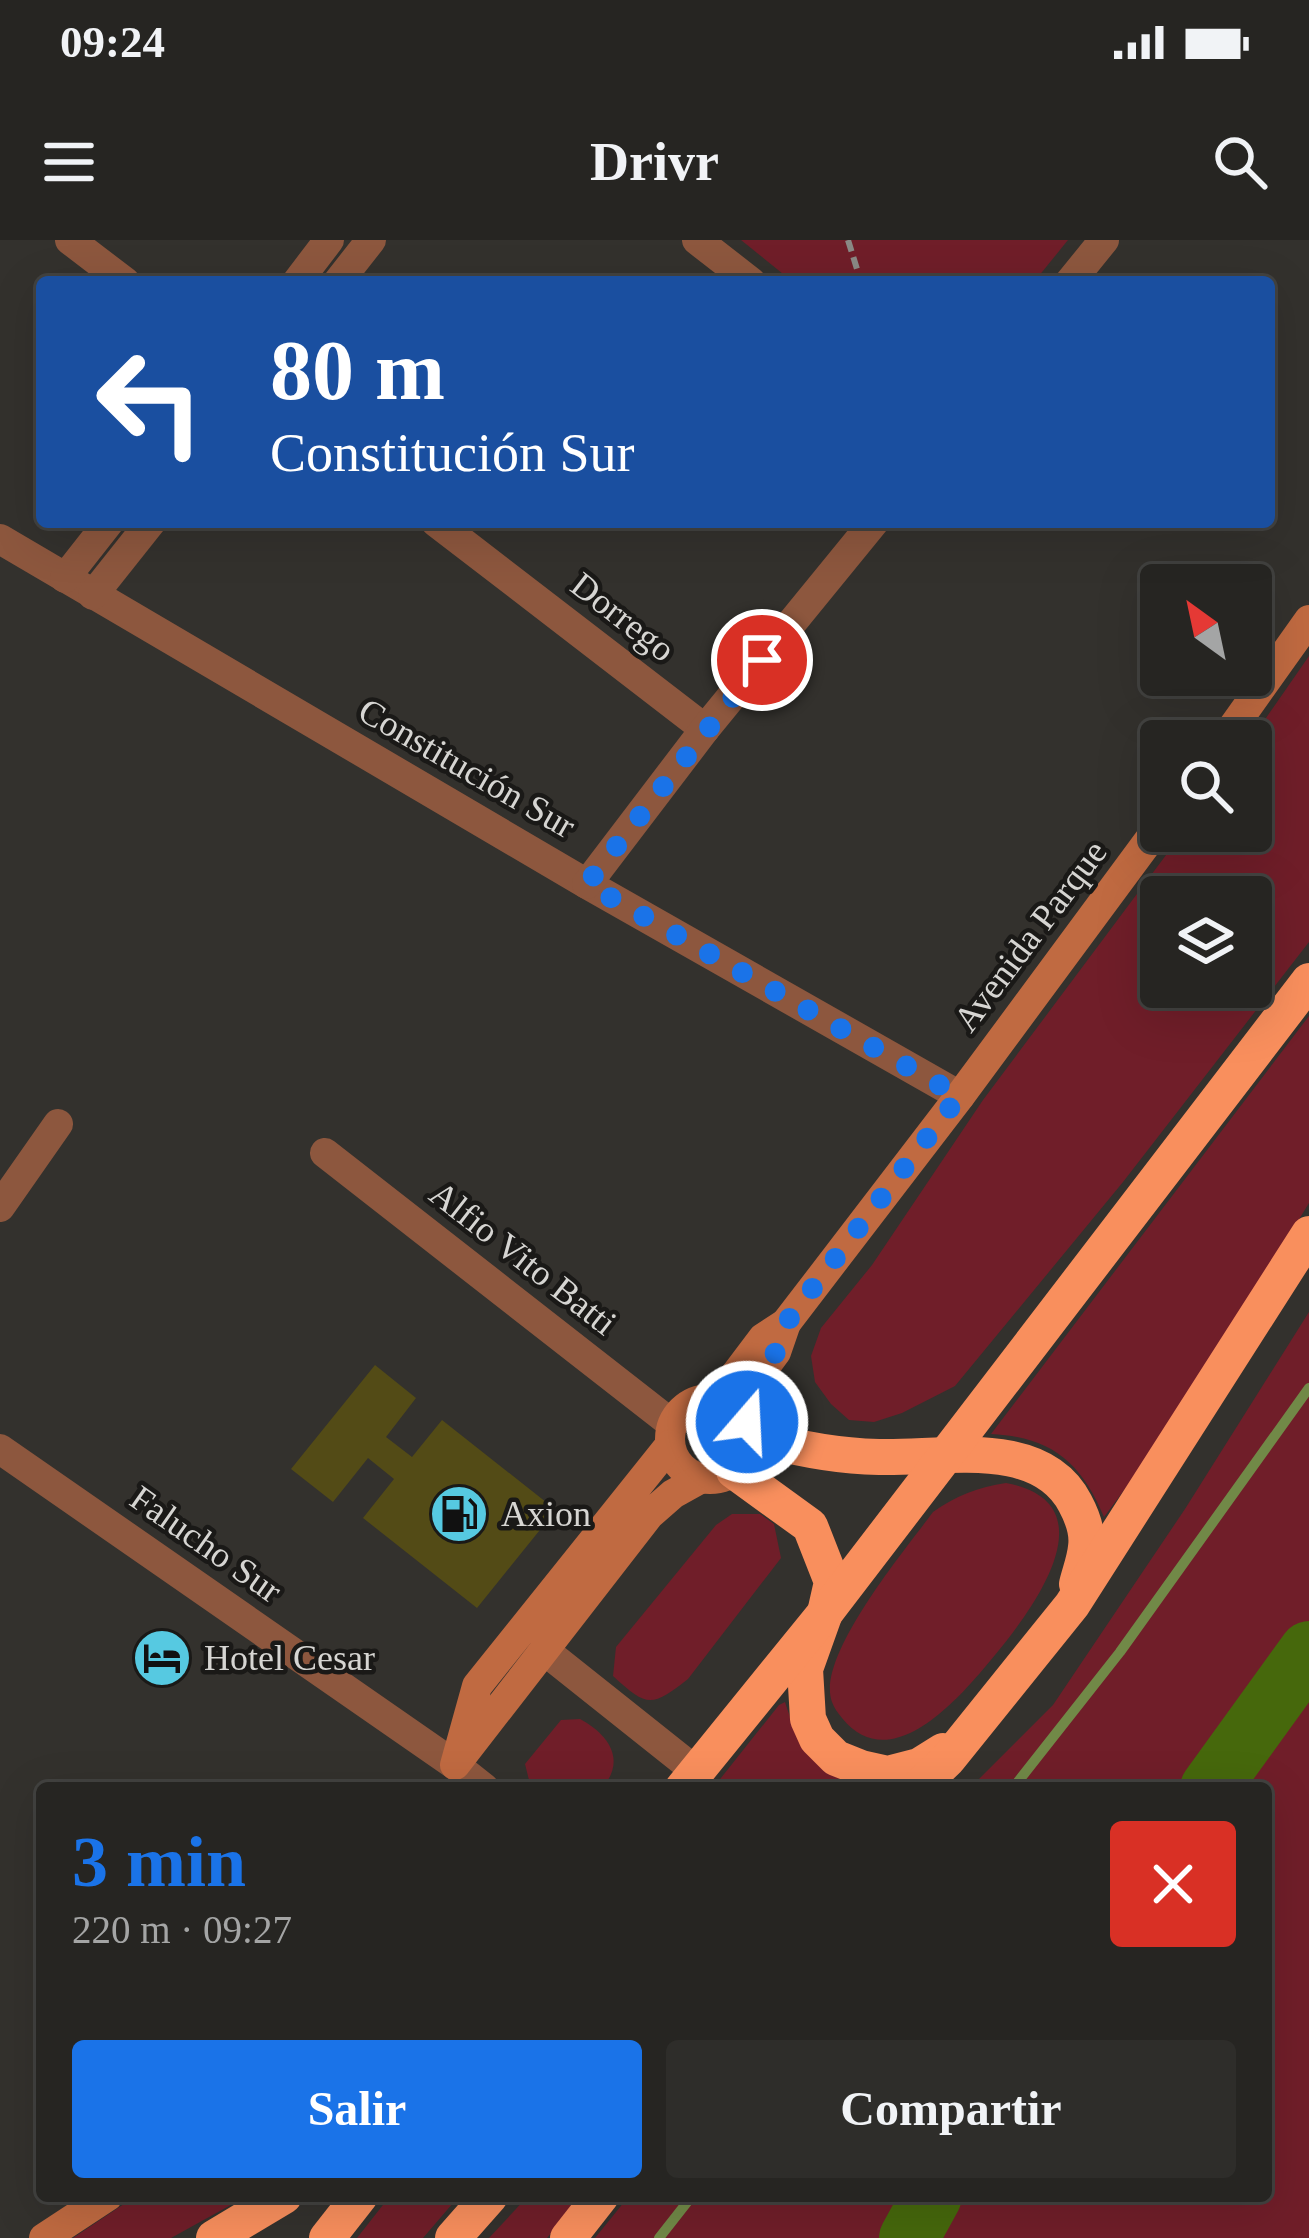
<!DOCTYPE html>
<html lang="es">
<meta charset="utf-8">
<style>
:root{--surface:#262522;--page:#2e2d2a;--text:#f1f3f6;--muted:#a4a5a5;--line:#424240;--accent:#1a73e8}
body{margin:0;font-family:"Times New Roman",serif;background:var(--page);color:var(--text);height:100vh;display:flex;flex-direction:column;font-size:45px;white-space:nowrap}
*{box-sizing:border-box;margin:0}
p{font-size:39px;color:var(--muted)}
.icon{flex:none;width:66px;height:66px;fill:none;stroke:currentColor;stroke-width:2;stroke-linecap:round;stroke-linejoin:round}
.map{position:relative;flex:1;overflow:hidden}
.drawer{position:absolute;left:36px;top:1542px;width:1236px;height:420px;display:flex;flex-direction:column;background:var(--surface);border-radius:12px;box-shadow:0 12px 48px #0002,0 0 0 3px var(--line)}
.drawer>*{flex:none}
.hud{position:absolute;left:36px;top:36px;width:1239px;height:252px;border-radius:12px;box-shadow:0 12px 48px #0002,0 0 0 3px var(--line);background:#1a4fa0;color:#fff;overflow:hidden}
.needle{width:78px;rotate:327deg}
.tools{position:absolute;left:1140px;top:324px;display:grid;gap:24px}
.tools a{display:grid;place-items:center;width:132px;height:132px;border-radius:12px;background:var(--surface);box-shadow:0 12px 48px #0002,0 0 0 3px var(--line);font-size:60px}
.pin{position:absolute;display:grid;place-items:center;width:102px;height:102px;color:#fff;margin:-51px;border:6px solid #fff;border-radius:50%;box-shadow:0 3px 12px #0007}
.me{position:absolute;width:132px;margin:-66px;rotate:19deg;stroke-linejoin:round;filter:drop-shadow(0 0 9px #0008)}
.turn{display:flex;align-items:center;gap:42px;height:252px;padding:0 36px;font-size:54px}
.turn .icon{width:156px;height:156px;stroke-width:2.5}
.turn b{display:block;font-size:84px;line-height:102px}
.round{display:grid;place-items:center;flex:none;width:126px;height:126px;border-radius:12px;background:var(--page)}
.summary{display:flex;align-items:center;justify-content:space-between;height:204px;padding:0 36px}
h1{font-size:72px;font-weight:700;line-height:90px;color:var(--accent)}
.cta{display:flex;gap:24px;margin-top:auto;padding:24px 36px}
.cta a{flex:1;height:138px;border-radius:12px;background:var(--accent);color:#fff;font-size:48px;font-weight:700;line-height:138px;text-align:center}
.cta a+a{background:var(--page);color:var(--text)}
.status{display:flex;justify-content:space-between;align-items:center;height:84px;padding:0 60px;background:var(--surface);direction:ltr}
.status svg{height:33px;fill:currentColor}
header{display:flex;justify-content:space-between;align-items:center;height:156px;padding:0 36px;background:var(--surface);font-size:54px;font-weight:700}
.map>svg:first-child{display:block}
.green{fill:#701e29;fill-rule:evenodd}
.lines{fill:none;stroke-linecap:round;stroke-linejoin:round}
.stream{stroke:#718947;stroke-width:10}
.river{stroke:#46680c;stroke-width:60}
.building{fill:#534b16}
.path{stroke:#8a8985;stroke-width:6;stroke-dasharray:12 6;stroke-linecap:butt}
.street{stroke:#8d573e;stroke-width:30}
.secondary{stroke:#c06a41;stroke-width:30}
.highway{stroke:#f98f5d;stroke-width:36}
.route{stroke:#1a73e8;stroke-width:21;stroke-dasharray:0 37.8}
.labels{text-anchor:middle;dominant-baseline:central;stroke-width:9;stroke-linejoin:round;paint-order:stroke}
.street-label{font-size:36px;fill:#d6d5d2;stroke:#1a1917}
.poi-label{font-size:36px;fill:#d6d5d2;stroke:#1a1917;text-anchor:start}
</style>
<div class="status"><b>09:24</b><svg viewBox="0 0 49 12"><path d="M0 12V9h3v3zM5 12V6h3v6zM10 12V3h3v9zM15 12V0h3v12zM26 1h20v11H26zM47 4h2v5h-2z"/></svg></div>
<header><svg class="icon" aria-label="menu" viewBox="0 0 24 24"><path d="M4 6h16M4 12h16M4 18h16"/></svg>Drivr<svg class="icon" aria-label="search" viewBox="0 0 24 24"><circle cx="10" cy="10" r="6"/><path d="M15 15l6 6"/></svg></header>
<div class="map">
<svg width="1309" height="1998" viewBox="0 0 1309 1998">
<rect width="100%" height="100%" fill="#33312d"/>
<g class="green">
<path d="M741 0H1068L1034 42H793Z"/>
<path d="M1309 416V702L1123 942 955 1146 902 1173 874 1182 849 1180 831 1164 815 1142 811 1116 821 1088 872 1025 983 860 1184 591H1251L1250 501ZM1161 657H1251V747H1161Z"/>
<path d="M1309 776V963L1177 1179 1104 1277C1081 1222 1051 1197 991 1194Z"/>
<path d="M1309 1072V1998H595L629 1956H1266V1548H970L1053 1465 1185 1269Z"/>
<path d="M1006 1243C1112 1263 1033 1369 995 1415 963 1454 892 1540 842 1478 838 1473 834 1468 832 1462 815 1417 906 1309 933 1272 956 1256 978 1247 1006 1243Z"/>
<path d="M732 1274H760L774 1284 781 1318 688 1439C651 1468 647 1467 613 1436L616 1407 716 1285Z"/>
<path d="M785 1462C800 1509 813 1528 858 1548H713L779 1465Z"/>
<path d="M580 1479C608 1494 627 1520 602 1548H531L525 1524 561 1480Z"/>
<path d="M136 1956H247L171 1998H73Z"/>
<path d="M390 1956H459L423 1998H357Z"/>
<path d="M528 1956H581L547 1998H489Z"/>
</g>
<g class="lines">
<g class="stream">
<path d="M1013 1548 1120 1412 1309 1148"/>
<path d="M659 1998 692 1956"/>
</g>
<g class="river">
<path d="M1210 1548 1309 1411"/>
<path d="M909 1998 932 1956"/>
</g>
</g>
<path class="building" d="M375 1125 416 1158 386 1197 412 1217 442 1180 556 1270 477 1368 363 1278 394 1239 368 1218 333 1262 291 1229Z"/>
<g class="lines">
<path class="path" d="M848 0 861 42"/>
<g class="street">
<path d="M70 0 125 42"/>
<path d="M697 0 751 42"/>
<path d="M297 42 329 0"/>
<path d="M338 42 371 0"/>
<path d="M1070 42 1104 0"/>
<path d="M436 282 705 489"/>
<path d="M0 299 587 644 960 856"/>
<path d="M65 338 109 282"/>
<path d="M93 355 151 282"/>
<path d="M587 644 705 489 874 282"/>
<path d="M325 913 672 1184"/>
<path d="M0 967 58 884"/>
<path d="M0 1209 455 1525 484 1548"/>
<path d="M545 1411 697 1532"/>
</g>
<g class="secondary">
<path d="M1223 501 1309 380"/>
<path d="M786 1083 960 856 1161 584"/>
<circle cx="710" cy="1199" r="40"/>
<path d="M717 1159 763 1098 786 1083 776 1112 759 1135 747 1182"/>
<path d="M670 1205 477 1446 455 1525 649 1275 673 1254 700 1239"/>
<path d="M44 1998 108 1956"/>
</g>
<g class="highway">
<path d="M750 1195C793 1208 834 1216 879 1217 942 1219 1040 1196 1075 1263 1082 1276 1088 1293 1086 1307 1085 1319 1080 1332 1077 1344"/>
<path d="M734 1231 810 1286 832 1342 825 1373 805 1429 808 1479 817 1499 836 1518 861 1528 888 1534 919 1526 943 1511"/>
<path d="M683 1548 825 1373 1309 741"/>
<path d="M918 1548 948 1519 1072 1365 1309 994"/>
<path d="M214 1998 284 1956"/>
<path d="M327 1998 360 1956"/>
<path d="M453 1998 490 1956"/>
<path d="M568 1998 601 1956"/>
</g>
</g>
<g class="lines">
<path class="route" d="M747 1182 759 1135 776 1112 786 1083 959 856 587 644 762 420"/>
</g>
<defs>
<symbol id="fuel-disc" viewBox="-11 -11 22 22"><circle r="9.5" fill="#56c9e1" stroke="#1a1917"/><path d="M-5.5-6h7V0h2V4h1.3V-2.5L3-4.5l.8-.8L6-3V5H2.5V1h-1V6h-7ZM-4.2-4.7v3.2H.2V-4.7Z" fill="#111"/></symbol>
<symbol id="hotel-disc" viewBox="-11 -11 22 22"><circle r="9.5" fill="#56c9e1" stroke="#1a1917"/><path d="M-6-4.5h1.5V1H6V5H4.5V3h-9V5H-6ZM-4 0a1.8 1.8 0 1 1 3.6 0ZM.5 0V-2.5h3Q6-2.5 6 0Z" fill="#111"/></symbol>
</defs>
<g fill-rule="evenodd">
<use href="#fuel-disc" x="426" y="1241" width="66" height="66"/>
<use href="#hotel-disc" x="129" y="1385" width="66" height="66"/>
</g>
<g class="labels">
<g class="street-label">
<text transform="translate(623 377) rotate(38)">Dorrego</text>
<text transform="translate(467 528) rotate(30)">Constitución Sur</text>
<text transform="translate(1030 696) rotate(-53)">Avenida Parque</text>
<text transform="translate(523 1018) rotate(38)">Alfio Vito Batti</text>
<text transform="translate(206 1304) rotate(35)">Falucho Sur</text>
</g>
<g class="poi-label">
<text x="501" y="1274">Axion</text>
<text x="204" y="1418">Hotel Cesar</text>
</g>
</g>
</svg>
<div class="tools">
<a><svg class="needle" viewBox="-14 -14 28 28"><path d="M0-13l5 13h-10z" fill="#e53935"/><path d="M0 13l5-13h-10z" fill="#a4a5a5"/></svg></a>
<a><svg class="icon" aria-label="search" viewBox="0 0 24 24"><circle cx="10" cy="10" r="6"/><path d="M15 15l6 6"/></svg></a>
<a><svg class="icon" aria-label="layers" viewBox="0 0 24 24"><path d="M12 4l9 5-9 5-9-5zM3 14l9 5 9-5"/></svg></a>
</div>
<div class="pin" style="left:762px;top:420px;background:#d93025"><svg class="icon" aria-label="arrive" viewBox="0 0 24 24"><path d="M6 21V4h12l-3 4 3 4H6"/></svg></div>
<svg class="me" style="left:747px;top:1182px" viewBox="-20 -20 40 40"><circle r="17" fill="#1a73e8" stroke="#fff" stroke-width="3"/><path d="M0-11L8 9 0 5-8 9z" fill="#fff"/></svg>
<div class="hud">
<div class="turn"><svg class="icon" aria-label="left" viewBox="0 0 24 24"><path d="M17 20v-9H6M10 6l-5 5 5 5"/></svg><div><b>80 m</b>Constitución Sur</div></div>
</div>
<section class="drawer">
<div class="summary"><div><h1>3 min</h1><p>220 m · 09:27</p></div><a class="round" style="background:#d93025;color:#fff"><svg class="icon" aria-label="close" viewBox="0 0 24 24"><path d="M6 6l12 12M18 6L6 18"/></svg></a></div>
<div class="cta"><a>Salir</a><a>Compartir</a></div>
</section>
</div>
